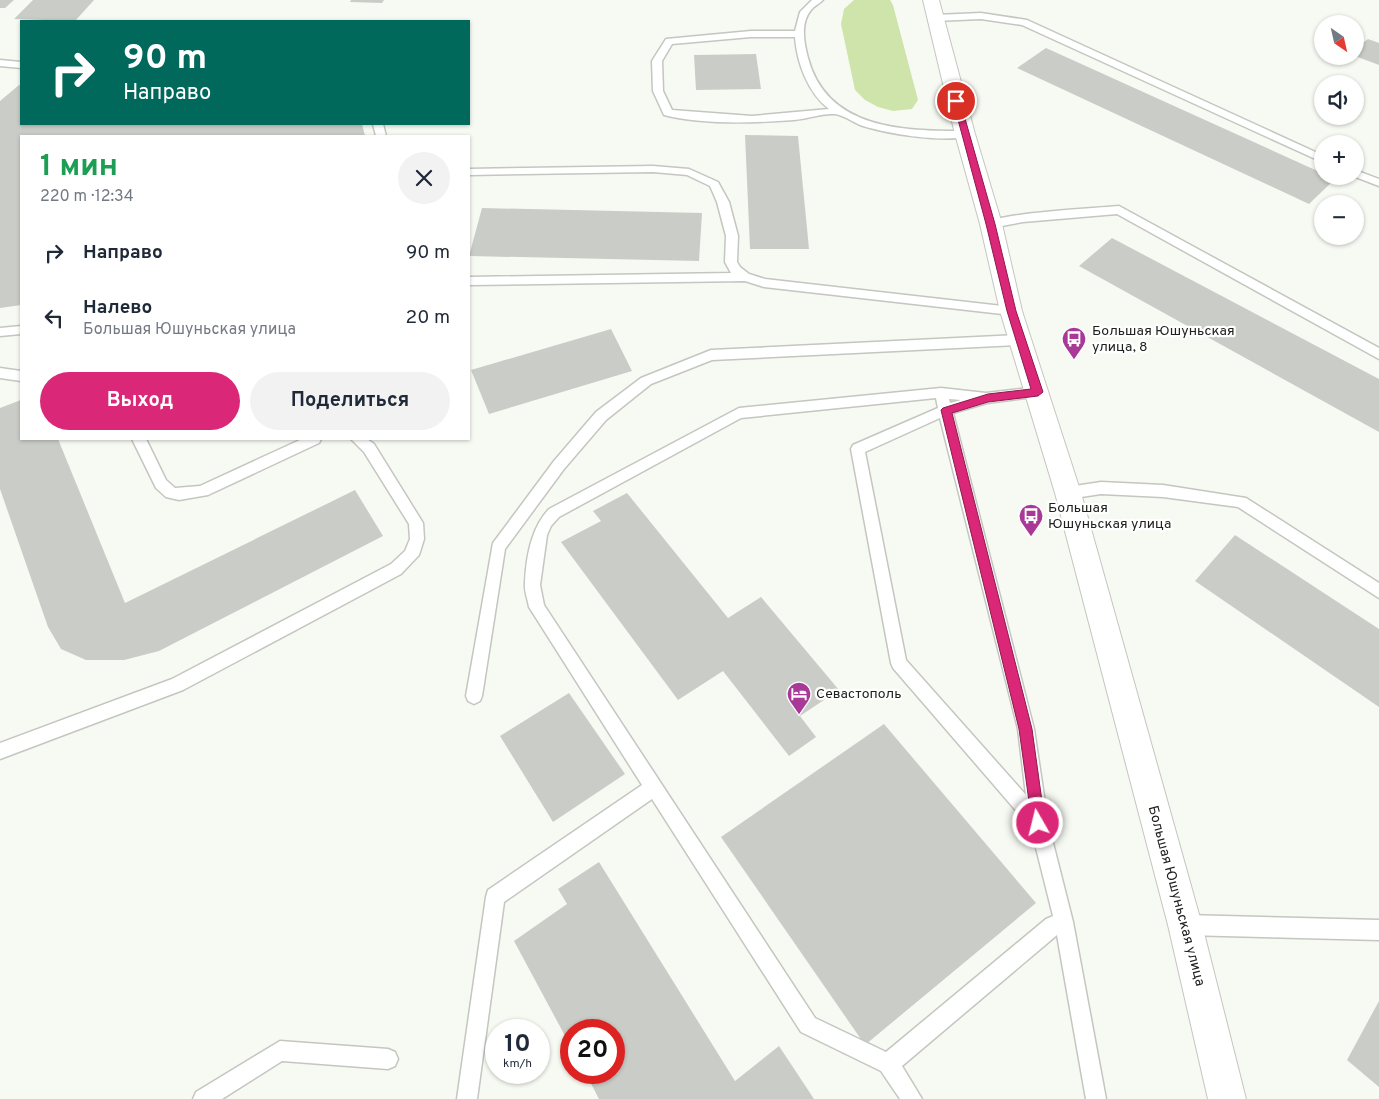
<!DOCTYPE html>
<html lang="ru">
<meta charset="utf-8">
<style>
:root{--surface:#fff;--page:#f2f2f3;--text:#1f2937;--muted:#747a83;--accent:#db2777}
body{margin:0;font-family:Overpass,sans-serif;background:var(--page);color:var(--text);height:100vh;display:flex;flex-direction:column;font-size:19px;white-space:nowrap}
*{box-sizing:border-box;margin:0}
p{font-size:16px;color:var(--muted)}
.icon{flex:none;width:28px;height:28px;fill:none;stroke:currentColor;stroke-width:2;stroke-linecap:round;stroke-linejoin:round}
.map{position:relative;flex:1;overflow:hidden}
.details{position:absolute;left:20px;top:135px;width:450px;height:305px;display:flex;flex-direction:column;background:var(--surface);border-radius:0px;box-shadow:0 1px 4px #0004}
.details>*{flex:none}
.banner{position:absolute;left:20px;top:20px;width:450px;height:105px;border-radius:0px;box-shadow:0 1px 4px #0004;background:#00695c;color:#fff;overflow:hidden}
.needle{width:32px;rotate:146deg}
.buttons{position:absolute;left:1314px;top:15px;display:grid;gap:10px}
.buttons a{display:grid;place-items:center;width:50px;height:50px;border-radius:50%;background:var(--surface);box-shadow:0 1px 4px #0004;font-size:25px}
.speed{position:absolute;left:485px;top:1019px;display:flex;gap:10px;font-size:25px;font-weight:700;text-align:center}
.speed>*{display:grid;place-content:center;width:65px;height:65px;border-radius:50%;background:var(--surface);box-shadow:0 1px 4px #0004;line-height:1}
.speed small{font-size:12px;font-weight:400}
.speed .limit{border:8px solid #d22;background:#fff;color:#111}
.pin{position:absolute;display:grid;place-items:center;width:42px;height:42px;color:#fff;margin:-21px;border:2px solid #fff;border-radius:50%;box-shadow:0 1px 5px #0007}
.me{position:absolute;width:55px;margin:-28px;rotate:352deg;stroke-linejoin:round;filter:drop-shadow(0 0 4px #0008)}
.turn{display:flex;align-items:center;gap:18px;height:105px;padding:0 20px;font-size:22px}
.turn .icon{width:65px;height:65px;stroke-width:2.5}
.turn b{display:block;font-size:35px;line-height:42px}
.round{display:grid;place-items:center;flex:none;width:52px;height:52px;border-radius:26px;background:var(--page)}
.summary{display:flex;align-items:center;justify-content:space-between;height:85px;padding:0 20px}
h1{font-size:30px;font-weight:700;line-height:38px;color:#1e9e55}
.action{display:flex;gap:10px;margin-top:auto;padding:10px 20px}
.action a{flex:1;height:58px;border-radius:30px;background:var(--accent);color:#fff;font-size:20px;font-weight:700;line-height:58px;text-align:center}
.action a+a{background:var(--page);color:var(--text)}
ul{padding:0;list-style:none}
li{display:flex;align-items:center;gap:15px;height:65px;padding:0 20px}
li div{flex:1}
li b{display:block;font-size:19px}
li em{font-style:normal}
.map>svg:first-child{display:block}
.green{fill:#cee4aa}
.building{fill:#cacdc7}
.lines{fill:none;stroke-linecap:round;stroke-linejoin:round}
.service-casing{stroke:#c4c6c0;stroke-width:3}
.tertiary-casing{stroke:#c4c6c0;stroke-width:2}
.service{fill:#fff;fill-rule:evenodd}
.tertiary{fill:#fff;fill-rule:evenodd}
.route{fill:#db2777;stroke:#8e194d}
.labels{text-anchor:middle;dominant-baseline:central;stroke-width:4.5;stroke-linejoin:round;paint-order:stroke}
.poi-label{font-size:14px;fill:#20211e;stroke:#fff;text-anchor:start}
.street-label{font-size:14px;fill:#20211e;stroke:#fff}
</style>
<div class="map">
<svg width="1379" height="1099" viewBox="0 0 1379 1099">
<rect width="100%" height="100%" fill="#f7faf3"/>
<path class="green" d="M854 0H890L893 5 918 100 912 109 893 111 878 107 865 100 855 90 841 24 844 9Z"/>
<g class="building">
<path d="M0 0H14L5 8H0Z"/>
<path d="M33 0H94L75 21 14 19Z"/>
<path d="M351 0H384L382 3 350 2Z"/>
<path d="M1368 39 1379 43V65L1355 56V49Z"/>
<path d="M1046 48 1322 173V176L1335 179 1309 204 1017 68Z"/>
<path d="M756 54 761 89 696 90 694 55Z"/>
<path d="M19 85 21 86V124H362L365 136H21V305L0 308V101Z"/>
<path d="M745 135 798 136 809 249H750Z"/>
<path d="M482 208 702 213 699 261 469 256Z"/>
<path d="M1112 238 1379 379V432L1079 266Z"/>
<path d="M611 329 632 371 489 414 471 370Z"/>
<path d="M21 400V439H58L125 603 355 490 383 536 159 651 124 660H86L61 649 48 627 0 489V408Z"/>
<path d="M627 493 728 618 761 597 839 690 800 716 816 737 789 756 723 671 678 700 561 542 601 521 593 511Z"/>
<path d="M1235 535 1379 629V707L1195 581Z"/>
<path d="M569 693 625 774 553 822 500 736Z"/>
<path d="M884 724 1036 903 865 1045 721 837Z"/>
<path d="M599 862 735 1081 779 1046 814 1099H599L585 1072H614V1030H571V1047L514 941 567 904 558 889Z"/>
<path d="M1379 1001V1087L1347 1060Z"/>
</g>
<g class="lines">
<defs>
<g id="service">
<path d="M812 0H823C819 4 814 6 811 10 800 23 804 43 808 58 827 130 904 131 965 131L969 132 970 134 969 136C943 143 889 134 863 126 854 123 844 115 835 114 822 113 807 119 794 120 754 123 703 125 664 115L653 91 652 61 666 39 751 31H795L800 12ZM751 37H795C797 63 808 93 829 109L752 116 672 110 663 91 662 61 672 44Z"/>
<path d="M981 13 1027 20 1322 155V162L1022 25 981 19 935 21 930 18 935 15Z"/>
<path d="M0 60 21 62V68L0 66Z"/>
<path d="M373 124H383L386 136H376Z"/>
<path d="M653 166 689 169 718 182 729 202 738 236 737 262 740 267 749 274 765 279 1011 307 1017 311 1011 315 764 287 745 281 469 285V277L731 273 725 262 726 236 717 202 710 186 687 175 653 172 469 175V169Z"/>
<path d="M1355 170 1379 179V186L1353 176H1355Z"/>
<path d="M1119 206 1379 348V359L1117 214 1023 222 991 228 985 224C995 213 1098 208 1119 206Z"/>
<path d="M21 326V334L0 336V328Z"/>
<path d="M1020 335 1025 337 1026 340 1025 343 1020 345 712 360 651 384 606 420 564 469 505 549 482 696 480 701 474 704 468 701 466 696 493 543 554 461 596 412 641 378 711 350Z"/>
<path d="M0 368 21 371V381L0 378Z"/>
<path d="M1037 387 1042 388 1044 392 1042 396 987 403 953 413 1034 729 1048 823 1073 922 1106 1099H1086L1057 935 902 1066 922 1099H900L881 1071 801 1032 652 799 504 902 477 1099H457L486 897 488 890 642 785 529 607C528 600 524 591 525 583 526 558 531 528 549 509L739 408 941 388 986 393ZM936 398 938 408 853 445 851 449 891 663 893 668 1031 828 1053 916 1046 919 886 1052 815 1018 544 605 540 585 547 535 551 526 559 517 741 418ZM949 399 961 400 950 403ZM940 418 1018 729 1026 795 906 660 865 452Z"/>
<path d="M132 439H146L166 480 175 488 200 486 302 439H321L319 443 208 495 179 500 166 497 156 488Z"/>
<path d="M351 439H367L374 444 423 523 424 539 419 555 401 574 183 690 0 759V743L172 679 391 564 405 551 410 539 409 524 364 452Z"/>
<path d="M1101 482 1163 485 1246 498 1379 583V598L1238 507 1163 497 1101 494 1068 499 1063 497 1061 493 1063 489 1068 487Z"/>
<path d="M1185 915 1379 920V940L1185 935 1178 932 1175 925 1178 918Z"/>
<path d="M280 1041 388 1049 395 1052 398 1059 395 1066 388 1069 282 1061 222 1099H193L196 1092Z"/>
</g>
<path id="tertiary" d="M923 0H939L975 134 1002 224 1022 311 1081 493 1202 925 1246 1099H1208L1168 925 1055 493 1000 311 980 224 955 134Z"/>
</defs>
<use href="#service" class="service-casing"/>
<use href="#tertiary" class="tertiary-casing"/>
<use href="#service" class="service"/>
<use href="#tertiary" class="tertiary"/>
</g>
<path class="route" d="M956 99 960 101 995 224 1016 311 1043 392 1038 396 988 402 952 413 1032 729 1045 823 1043 828 1038 830 1034 828 1032 823 1019 729 941 410 943 408 988 394 1031 389 1007 311 986 224 953 101Z"/>
<defs>
<symbol id="bus-pin" viewBox="-11 -11 22 30"><path d="M0 17L-7.5 6A9.5 9.5 0 1 1 7.5 6Z" fill="#a83996" stroke="#fff"/><path d="M-5-6H5V4H4V6H2V4H-2V6H-4V4H-5ZM-3.5-4V0h7V-4ZM-3.5 1.2v1.5H-2V1.2ZM2 1.2v1.5H3.5V1.2Z" fill="#fff"/></symbol>
<symbol id="hotel-pin" viewBox="-11 -11 22 30"><path d="M0 17L-7.5 6A9.5 9.5 0 1 1 7.5 6Z" fill="#a83996" stroke="#fff"/><path d="M-6-4.5h1.5V1H6V5H4.5V3h-9V5H-6ZM-4 0a1.8 1.8 0 1 1 3.6 0ZM.5 0V-2.5h3Q6-2.5 6 0Z" fill="#fff"/></symbol>
</defs>
<g fill-rule="evenodd">
<use href="#bus-pin" x="1060" y="325" width="28" height="38"/>
<use href="#bus-pin" x="1017" y="502" width="28" height="38"/>
<use href="#hotel-pin" x="785" y="680" width="28" height="38"/>
</g>
<g class="labels">
<g class="poi-label">
<text x="1092" y="331">Большая Юшуньская<tspan x="1092" dy="16">улица, 8</tspan></text>
<text x="1048" y="508">Большая<tspan x="1048" dy="16">Юшуньская улица</tspan></text>
<text x="816" y="694">Севастополь</text>
</g>
<g class="street-label">
<text transform="translate(1176 896) rotate(75)">Большая Юшуньская улица</text>
</g>
</g>
</svg>
<div class="buttons">
<a><svg class="needle" viewBox="-14 -14 28 28"><path d="M0-13l5 13h-10z" fill="#e53935"/><path d="M0 13l5-13h-10z" fill="#747a83"/></svg></a>
<a><svg class="icon" aria-label="sound" viewBox="0 0 24 24"><path d="M4 9h4l5-4v14l-5-4H4zM17 9q2 3 0 6"/></svg></a>
<a>+</a>
<a>−</a>
</div>
<div class="speed"><div>10<small>km/h</small></div><div class="limit">20</div></div>
<div class="pin" style="left:956px;top:101px;background:#d93025"><svg class="icon" aria-label="arrive" viewBox="0 0 24 24"><path d="M6 21V4h12l-3 4 3 4H6"/></svg></div>
<svg class="me" style="left:1038px;top:823px" viewBox="-20 -20 40 40"><circle r="17" fill="#db2777" stroke="#fff" stroke-width="3"/><path d="M0-11L8 9 0 5-8 9z" fill="#fff"/></svg>
<div class="banner">
<div class="turn"><svg class="icon" aria-label="right" viewBox="0 0 24 24"><path d="M7 20v-9h11M14 6l5 5-5 5"/></svg><div><b>90 m</b>Направо</div></div>
</div>
<section class="details">
<div class="summary"><div><h1>1 мин</h1><p>220 m · 12:34</p></div><a class="round"><svg class="icon" aria-label="close" viewBox="0 0 24 24"><path d="M6 6l12 12M18 6L6 18"/></svg></a></div>
<ul>
<li><svg class="icon" aria-label="right" viewBox="0 0 24 24"><path d="M7 20v-9h11M14 6l5 5-5 5"/></svg><div><b>Направо</b></div><em>90 m</em></li>
<li><svg class="icon" aria-label="left" viewBox="0 0 24 24"><path d="M17 20v-9H6M10 6l-5 5 5 5"/></svg><div><b>Налево</b><p>Большая Юшуньская улица</p></div><em>20 m</em></li>
</ul>
<div class="action"><a>Выход</a><a>Поделиться</a></div>
</section>
</div>
